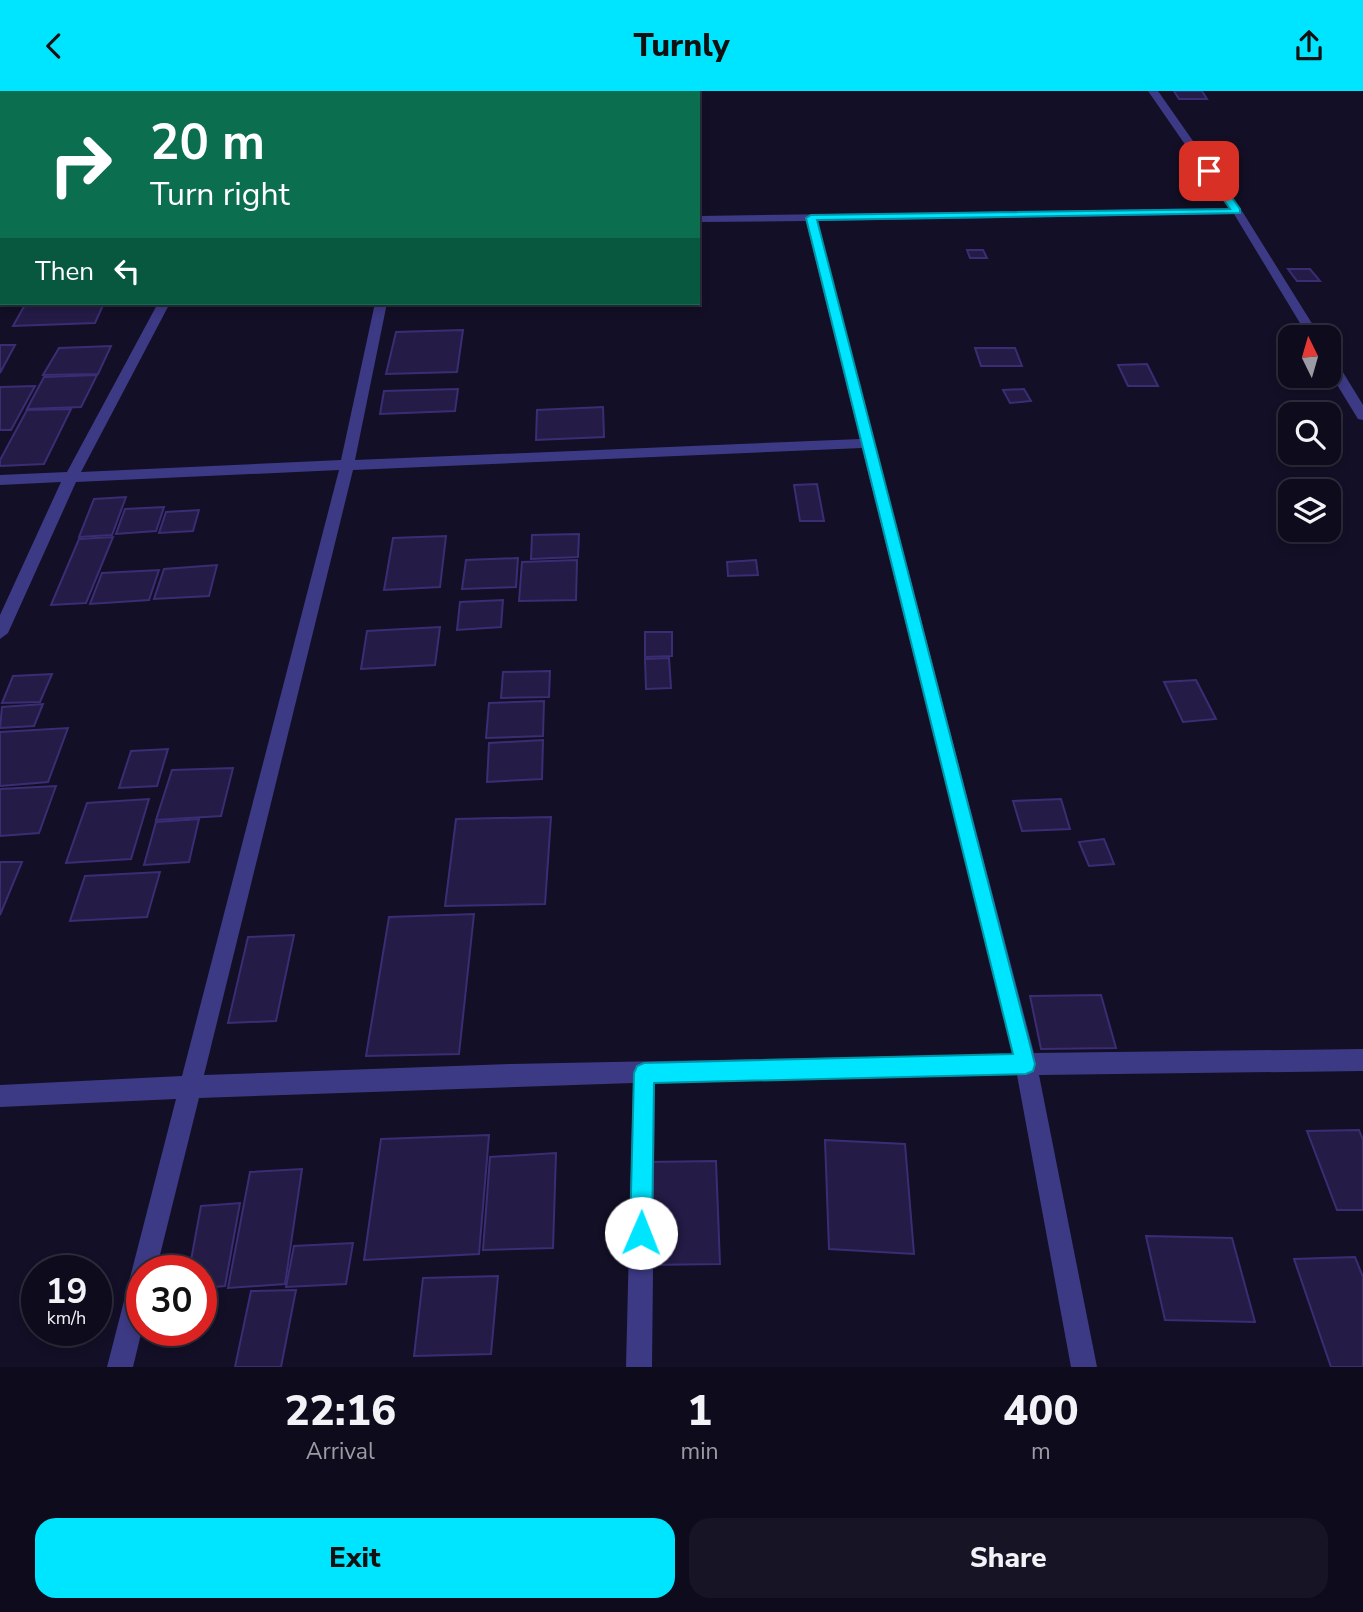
<!DOCTYPE html>
<style>
:root{--surface:#0e0b1c;--page:#171425;--text:#f1f3f6;--muted:#9b9ba3;--line:#2e2b3b;--accent:#00e5ff}
body{margin:0;font-family:"Nunito Sans",sans-serif;background:var(--page);color:var(--text);height:100vh;display:flex;flex-direction:column;font-size:26px;white-space:nowrap}
*{box-sizing:border-box;margin:0}
p{font-size:23px;color:var(--muted)}
.icon{flex:none;width:38px;height:38px;fill:none;stroke:currentColor;stroke-width:2;stroke-linecap:round;stroke-linejoin:round}
.map{position:relative;height:1276px;overflow:hidden}
.sheet{display:flex;flex-direction:column;background:var(--surface);flex:1}
.sheet>*{flex:none}
.guide{position:absolute;left:0px;top:0px;width:700px;height:214px;box-shadow:0 4px 10px #0003,0 0 0 2px var(--line);background:#0b6e4f;color:#fff;overflow:hidden}
.needle{width:46px;rotate:355deg}
.controls{position:absolute;left:1278px;top:234px;display:grid;gap:14px}
.controls a{display:grid;place-items:center;width:63px;height:63px;border-radius:14px;background:var(--surface);box-shadow:0 4px 10px #0003,0 0 0 2px var(--line);font-size:35px}
.speed{position:absolute;left:21px;top:1164px;display:flex;gap:14px;font-size:35px;font-weight:700;text-align:center}
.speed>*{display:grid;place-content:center;width:91px;height:91px;border-radius:50%;background:var(--surface);box-shadow:0 4px 10px #0003,0 0 0 2px var(--line);line-height:1}
.speed small{font-size:18px;font-weight:400}
.speed .limit{border:10px solid #d22;background:#fff;color:#111}
.pin{position:absolute;display:grid;place-items:center;width:60px;height:60px;color:#fff;margin:-30px;border-radius:14px;box-shadow:0 4px 10px #0006}
.me{position:absolute;width:77px;margin:-38px;rotate:1deg;stroke-linejoin:round;filter:drop-shadow(0 0 5px #0008)}
.turn{display:flex;align-items:center;gap:24px;height:147px;padding:0 35px;font-size:32px}
.turn .icon{width:91px;height:91px;stroke-width:2.5}
.turn b{display:block;font-size:49px;line-height:60px}
.then{display:flex;align-items:center;height:66px;padding:0 35px;background:#0003;gap:14px;font-size:26px}
.eta{display:flex;justify-content:space-evenly;align-items:center;height:119px;text-align:center}
.eta b{font-size:42px;font-weight:800;line-height:49px}
.primary-button{display:flex;gap:14px;margin-top:auto;padding:14px 35px}
.primary-button a{flex:1;height:80px;border-radius:21px;background:var(--accent);color:#111;font-size:28px;font-weight:800;line-height:80px;text-align:center}
.primary-button a+a{background:var(--page);color:var(--text)}
header{display:flex;justify-content:space-between;align-items:center;height:91px;padding:0 35px;background:var(--accent);color:#111;font-size:32px;font-weight:800}
.map>svg:first-child{display:block}
.building{fill:#241b47;stroke:#3b2d73;stroke-width:2}
.lines{fill:none;stroke-linecap:round;stroke-linejoin:round}
.street{fill:#3d3a85;fill-rule:evenodd}
.route{fill:#00e5ff;stroke:#0095a6;stroke-width:2}
</style>
<header><svg class="icon" aria-label="back" viewBox="0 0 24 24"><path d="M15 5l-7 7 7 7"/></svg>Turnly<svg class="icon" aria-label="share" viewBox="0 0 24 24"><path d="M12 15V3M7 8l5-5 5 5M5 13v7h14v-7"/></svg></header>
<div class="map">
<svg width="1363" height="1276" viewBox="0 0 1363 1276">
<rect width="100%" height="100%" fill="#130f26"/>
<g class="building">
<path d="M1174 0H1202L1207 8H1179Z"/>
<path d="M967 159H983L987 167H970Z"/>
<path d="M1288 178H1310L1320 190H1297Z"/>
<path d="M26 212 58 213 104 212 95 232 13 235Z"/>
<path d="M463 239 457 281 386 283 396 241Z"/>
<path d="M0 254H15L0 282Z"/>
<path d="M111 255 98 283 43 284 59 257Z"/>
<path d="M975 257H1015L1022 275H981Z"/>
<path d="M1147 273 1158 295H1128L1118 274Z"/>
<path d="M97 284 81 316 27 318 44 286Z"/>
<path d="M35 295 11 339H0V296Z"/>
<path d="M458 298 455 320 380 323 384 300Z"/>
<path d="M1024 298 1031 310 1010 312 1003 299Z"/>
<path d="M603 316 604 346 536 349 537 319Z"/>
<path d="M71 318 44 373 0 375V369L27 319Z"/>
<path d="M817 393 824 430H800L794 394Z"/>
<path d="M126 406 112 444 79 446 94 408Z"/>
<path d="M164 416 156 440 116 443 125 418Z"/>
<path d="M199 419 193 440 159 442 166 421Z"/>
<path d="M579 443 578 466 531 468 532 444Z"/>
<path d="M446 445 440 496 384 499 393 447Z"/>
<path d="M113 446 86 512 51 514 79 448Z"/>
<path d="M518 467 516 496 462 498 466 469Z"/>
<path d="M577 469 576 509 519 510 522 471Z"/>
<path d="M756 469 758 484 728 485 727 471Z"/>
<path d="M217 474 209 505 154 508 164 478Z"/>
<path d="M159 479 149 509 90 513 102 482Z"/>
<path d="M503 509 501 536 457 539 460 511Z"/>
<path d="M440 536 435 574 361 578 367 540Z"/>
<path d="M645 541H672V565L645 566Z"/>
<path d="M669 567 671 597 646 598 645 568Z"/>
<path d="M550 580 549 606 501 607 503 581Z"/>
<path d="M52 583 40 611 2 612 13 585Z"/>
<path d="M1196 589 1216 628 1183 631 1164 591Z"/>
<path d="M544 610 543 645 486 647 489 612Z"/>
<path d="M43 613 34 635 0 637 2 616Z"/>
<path d="M68 637 48 691 0 695V641Z"/>
<path d="M543 649 542 688 487 691 489 652Z"/>
<path d="M168 658 157 695 119 697 131 660Z"/>
<path d="M233 677 221 725 156 729 172 679Z"/>
<path d="M56 695 39 742 0 745V698Z"/>
<path d="M149 708 131 768 66 772 87 712Z"/>
<path d="M1061 708 1070 738 1022 740 1013 710Z"/>
<path d="M551 726 545 813 445 815 456 728Z"/>
<path d="M199 728 189 771 144 774 156 731Z"/>
<path d="M1104 748 1114 773 1089 775 1079 751Z"/>
<path d="M0 771H22L0 824Z"/>
<path d="M160 781 147 826 70 830 85 785Z"/>
<path d="M474 823 459 963 366 965 389 826Z"/>
<path d="M294 844 276 930 228 932 248 846Z"/>
<path d="M1101 904 1116 957 1041 958 1030 905Z"/>
<path d="M1359 1039 1363 1049V1119H1337L1307 1040Z"/>
<path d="M489 1044 479 1163 364 1169 381 1048Z"/>
<path d="M825 1049 905 1053 914 1163 829 1158Z"/>
<path d="M556 1062 553 1157 483 1159 490 1066Z"/>
<path d="M716 1070 720 1173 646 1174V1071Z"/>
<path d="M302 1078 285 1193 228 1197 250 1081Z"/>
<path d="M240 1112 225 1195 201 1197V1180H189L201 1115Z"/>
<path d="M1146 1145 1232 1147 1255 1231 1165 1229Z"/>
<path d="M353 1152 346 1193 286 1196 294 1155Z"/>
<path d="M1355 1166 1363 1186V1276H1331L1294 1168Z"/>
<path d="M498 1185 491 1263 414 1265 423 1187Z"/>
<path d="M296 1199 281 1276H235L251 1200Z"/>
</g>
<g class="lines">
<g class="street">
<path d="M264 0H274L263 2Z"/>
<rect x="426" y="0" width="10" height="2"/>
<rect x="617" y="0" width="10" height="2"/>
<path d="M1148 0H1158L1242 120 1321 247H1309L1234 123 817 130 1034 962 1363 958V980L1039 984 1097 1276H1071L1017 984 655 992 652 1276H626L633 992 199 1007 156 1180H142V1239L133 1276H107L176 1008 0 1016V994L182 985 339 379 76 391 8 542 0 548V524L61 391 0 394V384L67 381 158 212H170L81 381 341 369 375 212H387L355 369 860 348 806 130 698 131V125L1229 117ZM862 357 1013 963 511 973 204 984 353 379Z"/>
<rect x="0" y="29" width="2" height="6"/>
<rect x="0" y="141" width="2" height="6"/>
<path d="M1328 264 1333 265 1363 314V329L1358 328 1328 279Z"/>
</g>
</g>
<path class="route" d="M1209 77 1212 78 1240 118V122L817 129 1035 973 1033 980 1026 983 654 992 652 1142 649 1150 641 1153 634 1150 630 1142 634 982 637 975 644 972 1013 963 806 127 811 124 1230 118 1204 80Z"/>
</svg>
<div class="controls">
<a><svg class="needle" viewBox="-14 -14 28 28"><path d="M0-13l5 13h-10z" fill="#e53935"/><path d="M0 13l5-13h-10z" fill="#9b9ba3"/></svg></a>
<a><svg class="icon" aria-label="search" viewBox="0 0 24 24"><circle cx="10" cy="10" r="6"/><path d="M15 15l6 6"/></svg></a>
<a><svg class="icon" aria-label="layers" viewBox="0 0 24 24"><path d="M12 4l9 5-9 5-9-5zM3 14l9 5 9-5"/></svg></a>
</div>
<div class="speed"><div>19<small>km/h</small></div><div class="limit">30</div></div>
<div class="pin" style="left:1209px;top:80px;background:#d93025"><svg class="icon" aria-label="arrive" viewBox="0 0 24 24"><path d="M6 21V4h12l-3 4 3 4H6"/></svg></div>
<svg class="me" style="left:641px;top:1142px" viewBox="-20 -20 40 40"><circle r="19" fill="#fff"/><path d="M0-13L10 11 0 6-10 11z" fill="#00e5ff"/></svg>
<div class="guide">
<div class="turn"><svg class="icon" aria-label="right" viewBox="0 0 24 24"><path d="M7 20v-9h11M14 6l5 5-5 5"/></svg><div><b>20 m</b>Turn right</div></div>
<div class="then">Then<svg class="icon" aria-label="left" viewBox="0 0 24 24"><path d="M17 20v-9H6M10 6l-5 5 5 5"/></svg></div>
</div>
</div>
<section class="sheet">
<div class="eta">
<div><b>22:16</b><p>Arrival</p></div>
<div><b>1</b><p>min</p></div>
<div><b>400</b><p>m</p></div>
</div>
<div class="primary-button"><a>Exit</a><a>Share</a></div>
</section>
